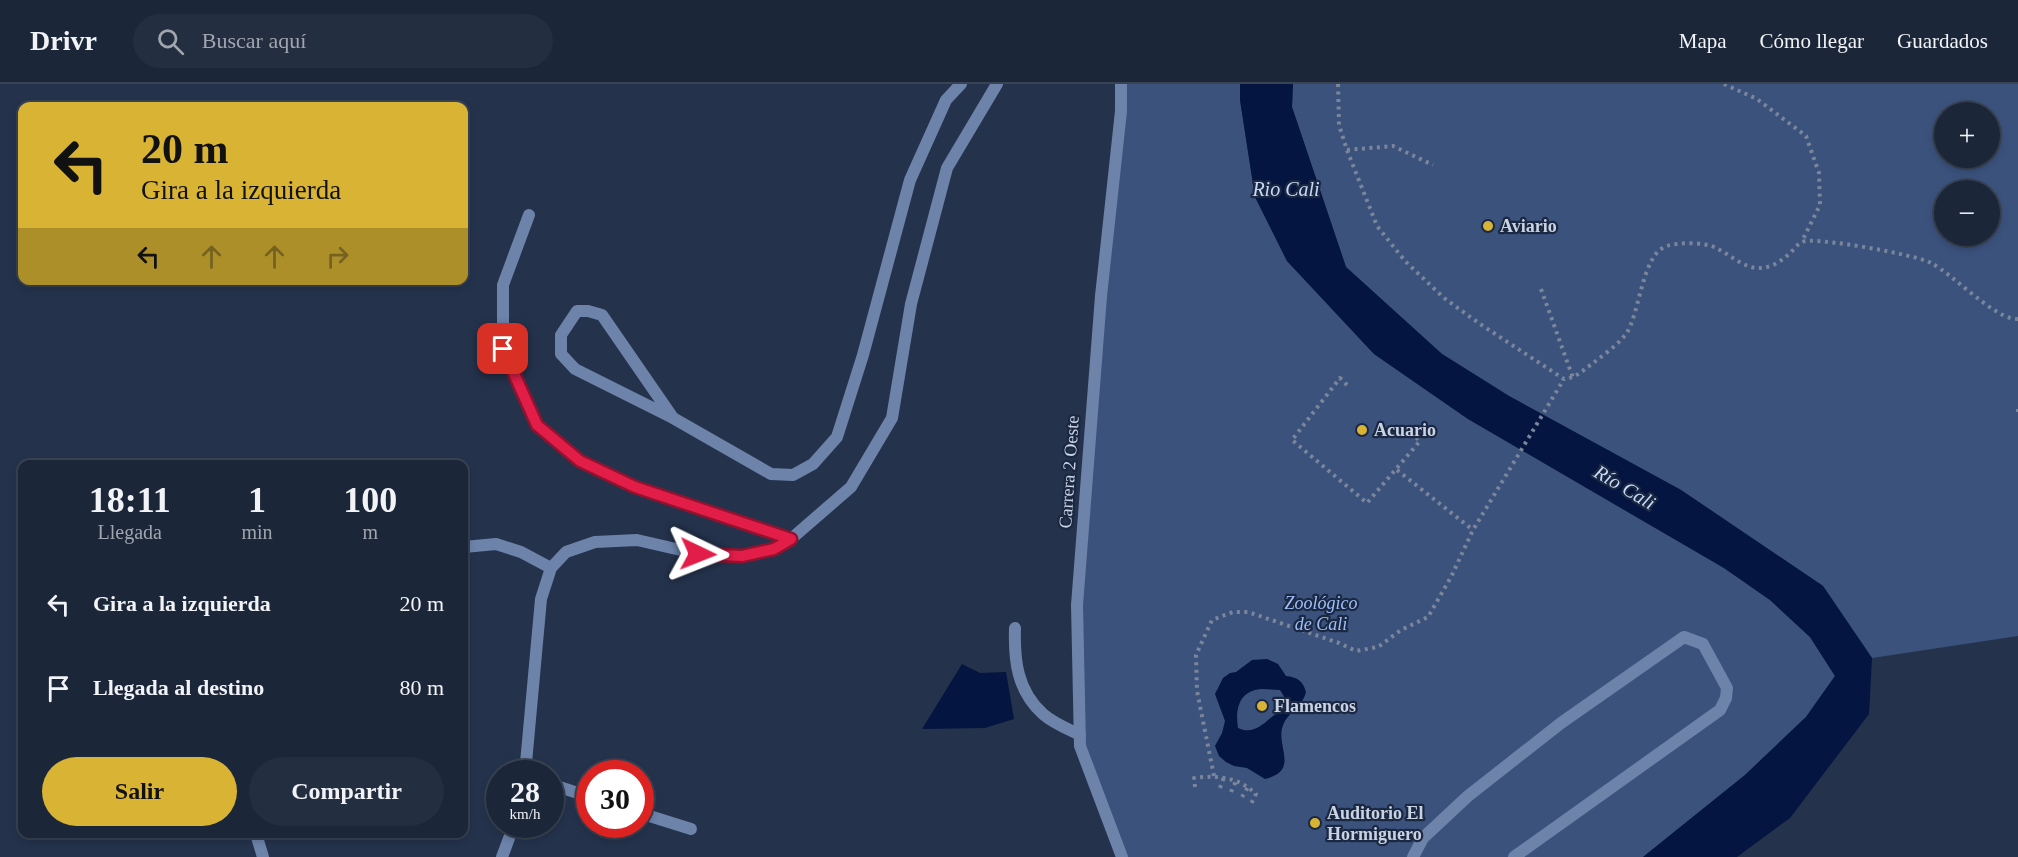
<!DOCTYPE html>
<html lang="es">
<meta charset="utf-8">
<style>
:root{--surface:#1b2639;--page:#242e41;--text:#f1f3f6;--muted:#a0a5ae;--line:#394353;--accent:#d9b334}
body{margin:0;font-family:"Times New Roman",serif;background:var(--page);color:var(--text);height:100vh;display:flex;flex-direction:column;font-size:22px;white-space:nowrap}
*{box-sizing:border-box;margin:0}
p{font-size:20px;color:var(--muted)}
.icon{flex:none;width:33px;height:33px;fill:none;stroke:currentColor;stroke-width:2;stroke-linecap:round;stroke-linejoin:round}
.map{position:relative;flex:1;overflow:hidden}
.sheet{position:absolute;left:18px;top:376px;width:450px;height:378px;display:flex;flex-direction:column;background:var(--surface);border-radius:12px;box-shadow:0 3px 9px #0003,0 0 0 2px var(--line)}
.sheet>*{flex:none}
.guide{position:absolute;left:18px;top:18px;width:450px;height:183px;border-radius:12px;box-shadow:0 3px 9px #0003,0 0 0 2px var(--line);background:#d9b334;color:#111;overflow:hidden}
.tools{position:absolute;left:1934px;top:18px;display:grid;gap:12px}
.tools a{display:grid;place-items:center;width:66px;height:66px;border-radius:50%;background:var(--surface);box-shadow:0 3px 9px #0003,0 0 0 2px var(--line);font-size:30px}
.speed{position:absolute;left:486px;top:676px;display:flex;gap:12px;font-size:30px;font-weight:700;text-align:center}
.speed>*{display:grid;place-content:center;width:78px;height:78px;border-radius:50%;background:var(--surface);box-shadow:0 3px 9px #0003,0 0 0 2px var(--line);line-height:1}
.speed small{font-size:15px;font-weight:400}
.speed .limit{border:9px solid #d22;background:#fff;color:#111}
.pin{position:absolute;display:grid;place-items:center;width:51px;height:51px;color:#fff;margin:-26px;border-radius:12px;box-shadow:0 3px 9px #0006}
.me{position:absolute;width:66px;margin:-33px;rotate:92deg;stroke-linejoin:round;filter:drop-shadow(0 0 4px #0008)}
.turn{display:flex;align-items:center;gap:21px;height:126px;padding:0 24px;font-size:27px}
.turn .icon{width:78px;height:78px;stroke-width:2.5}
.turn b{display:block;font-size:42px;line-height:51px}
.lanes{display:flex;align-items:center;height:57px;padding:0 24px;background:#0003;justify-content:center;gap:30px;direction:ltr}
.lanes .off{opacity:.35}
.eta{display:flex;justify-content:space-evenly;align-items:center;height:102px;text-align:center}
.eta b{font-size:36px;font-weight:800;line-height:42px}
.primary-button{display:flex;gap:12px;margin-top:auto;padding:12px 24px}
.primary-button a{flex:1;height:69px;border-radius:36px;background:var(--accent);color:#111;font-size:24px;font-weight:800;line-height:69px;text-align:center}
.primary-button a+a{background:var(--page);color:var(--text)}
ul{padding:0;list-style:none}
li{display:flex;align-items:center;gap:18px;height:84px;padding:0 24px}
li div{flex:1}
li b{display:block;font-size:22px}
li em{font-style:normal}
header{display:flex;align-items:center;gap:36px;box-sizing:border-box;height:84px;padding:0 30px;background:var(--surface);border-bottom:2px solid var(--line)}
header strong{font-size:28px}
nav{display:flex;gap:33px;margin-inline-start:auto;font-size:21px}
.search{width:420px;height:54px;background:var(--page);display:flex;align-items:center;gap:15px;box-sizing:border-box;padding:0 21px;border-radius:33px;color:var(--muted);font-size:22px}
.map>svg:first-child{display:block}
.green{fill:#3b527d;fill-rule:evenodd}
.water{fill:#031540;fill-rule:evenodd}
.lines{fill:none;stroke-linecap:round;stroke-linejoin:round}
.path{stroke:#7b869b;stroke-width:4;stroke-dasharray:3 4.5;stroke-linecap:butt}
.service{stroke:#6d83aa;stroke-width:12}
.minor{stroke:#6d83aa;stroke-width:12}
.tertiary{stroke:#6d83aa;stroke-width:12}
.route-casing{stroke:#92132f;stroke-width:15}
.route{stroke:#e11d48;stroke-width:10}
.poi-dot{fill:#d9b334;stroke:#1b2841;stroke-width:2}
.labels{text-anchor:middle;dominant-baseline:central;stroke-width:4.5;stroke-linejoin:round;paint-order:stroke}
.poi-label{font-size:18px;font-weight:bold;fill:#cad3e4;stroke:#1b2841;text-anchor:start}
.street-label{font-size:18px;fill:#cad3e4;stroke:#1b2841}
.park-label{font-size:18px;font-style:italic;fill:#9fbffb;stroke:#1b2841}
.water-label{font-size:20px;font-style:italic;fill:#c8d9f8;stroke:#1b2841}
</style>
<header>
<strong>Drivr</strong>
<div class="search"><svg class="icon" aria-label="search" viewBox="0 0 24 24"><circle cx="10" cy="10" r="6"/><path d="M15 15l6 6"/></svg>Buscar aquí</div>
<nav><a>Mapa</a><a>Cómo llegar</a><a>Guardados</a></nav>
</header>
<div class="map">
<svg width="2018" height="773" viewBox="0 0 2018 773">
<rect width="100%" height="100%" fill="#24324c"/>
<g class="green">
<path d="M1121 0H1240V16L1255 113 1287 177 1374 270 1468 335 1724 484 1770 516 1810 553 1835 592 1806 633 1745 691 1643 773H1122L1080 662 1077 521Z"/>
<path d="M1293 0H2018V552L1872 574 1823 502 1681 406 1509 312 1442 270 1346 183 1292 23ZM1944 28H1989V74H1944ZM1944 106H1989V152H1944Z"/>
</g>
<g class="water">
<path d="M1240 0H1293L1292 23 1346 183 1442 270 1509 312 1681 406 1823 502 1872 574 1869 630 1790 734 1737 773H1643L1745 691 1806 633 1835 592 1810 553 1770 516 1724 484 1468 335 1374 270 1287 177 1255 113 1240 16Z"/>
<path d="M1267 575 1278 580 1286 592C1297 593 1303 597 1306 608 1302 623 1290 627 1284 639 1273 660 1302 686 1265 695L1247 684 1234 682 1226 678 1219 672 1215 662 1222 649 1225 637 1215 610 1223 594 1230 589 1236 588 1252 576ZM1261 605 1280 606 1288 619C1284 626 1280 628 1273 632 1262 641 1253 651 1238 644 1235 625 1239 607 1261 605Z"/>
<path d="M962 580 980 589 1006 588 1014 635 985 644 922 645Z"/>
</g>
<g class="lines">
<g class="path">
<path d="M1338 0 1339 41 1347 66 1377 142 1405 177 1444 214 1480 240 1564 295C1576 294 1582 287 1592 280 1603 271 1617 262 1626 250 1640 230 1642 169 1667 162 1679 158 1705 158 1716 164 1729 170 1741 182 1756 184 1771 185 1782 177 1792 167 1795 165 1798 159 1802 158 1813 152 1918 171 1931 179 1953 190 1995 236 2018 235"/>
<path d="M1724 0 1757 15 1806 52 1819 89 1820 121 1802 157"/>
<path d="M1347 66 1393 62 1433 81"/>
<path d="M1541 205 1573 294"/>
<path d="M1347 301 1340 294 1292 356 1367 419 1420 357 1412 350"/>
<path d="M2018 325V332"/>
<path d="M1397 386 1473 446"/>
<path d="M1214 692 1197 607 1196 571 1212 536 1233 528H1248L1339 559 1356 567 1378 563 1401 546 1428 533 1451 493 1473 446 1564 295"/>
<path d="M1195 703 1194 694C1218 691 1238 693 1256 710L1251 720"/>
<path d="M1220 704 1224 693"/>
<path d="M1231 708 1236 697"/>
<path d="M1242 713 1248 703"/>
</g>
<g class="service">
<path d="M529 131 503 201V265L537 341 580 377 635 403 791 455"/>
<path d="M673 334 602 231 588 227H577L561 251V270L575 285 673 334 771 390 793 391 813 380 837 353 863 271 910 96 946 16 961 0"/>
<path d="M464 463 496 460 521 468 551 484"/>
<path d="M1015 544C1014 576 1017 607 1043 630 1053 639 1068 645 1080 651"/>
<path d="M550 700 590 713"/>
<path d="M640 729 691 745"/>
<path d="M1413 773 1423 754 1468 712 1561 639 1684 553 1703 560 1727 604 1726 614 1720 626 1514 773"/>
</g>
<g class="minor">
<path d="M525 690 541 515 551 484 566 468 595 458 637 456 698 470 742 472 774 465 791 455 851 403 892 334 911 220 947 84 997 0"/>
<path d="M256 750 263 773"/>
<path d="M502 773 514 741"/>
</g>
<path class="tertiary" d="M1121 0V27L1101 212 1077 521 1080 662 1122 773"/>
</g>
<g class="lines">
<defs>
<path id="route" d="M503 265 537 341 580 377 635 403 791 455 774 465 742 472 698 470"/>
</defs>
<use href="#route" class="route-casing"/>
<use href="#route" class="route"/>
</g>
<g class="poi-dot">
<circle cx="1488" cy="142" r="6"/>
<circle cx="1362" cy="346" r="6"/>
<circle cx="1262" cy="622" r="6"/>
<circle cx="1315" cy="739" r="6"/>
</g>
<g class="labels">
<g class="poi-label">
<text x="1500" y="142">Aviario</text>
<text x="1374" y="346">Acuario</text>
<text x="1274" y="622">Flamencos</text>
<text x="1327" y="729">Auditorio El<tspan x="1327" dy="21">Hormiguero</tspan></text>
</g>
<g class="street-label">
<text transform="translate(1069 388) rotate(-86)">Carrera 2 Oeste</text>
</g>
<g class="park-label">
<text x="1321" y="519">Zoológico<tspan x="1321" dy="21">de Cali</tspan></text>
</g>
<g class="water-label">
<text x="1286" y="105">Rio Cali</text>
<text transform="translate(1625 403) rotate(31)">Río Cali</text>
</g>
</g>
</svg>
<div class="tools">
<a>+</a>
<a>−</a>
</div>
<div class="speed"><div>28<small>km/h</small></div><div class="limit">30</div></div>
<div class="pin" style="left:503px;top:265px;background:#d93025"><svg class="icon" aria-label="arrive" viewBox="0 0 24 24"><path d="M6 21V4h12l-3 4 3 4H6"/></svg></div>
<svg class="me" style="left:698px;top:470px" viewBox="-20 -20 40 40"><path d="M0-17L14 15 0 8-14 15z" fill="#e11d48" stroke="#fff" stroke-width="4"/></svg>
<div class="guide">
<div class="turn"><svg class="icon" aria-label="left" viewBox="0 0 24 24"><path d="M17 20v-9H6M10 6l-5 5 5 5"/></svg><div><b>20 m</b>Gira a la izquierda</div></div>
<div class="lanes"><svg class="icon" aria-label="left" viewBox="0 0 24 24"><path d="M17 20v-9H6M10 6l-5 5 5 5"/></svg><svg class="icon off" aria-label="ahead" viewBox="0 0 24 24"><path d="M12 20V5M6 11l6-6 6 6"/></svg><svg class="icon off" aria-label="ahead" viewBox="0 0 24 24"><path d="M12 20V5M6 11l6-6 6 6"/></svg><svg class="icon off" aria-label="right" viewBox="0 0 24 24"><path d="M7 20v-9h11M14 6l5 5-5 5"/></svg></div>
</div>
<section class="sheet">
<div class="eta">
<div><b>18:11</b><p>Llegada</p></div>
<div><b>1</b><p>min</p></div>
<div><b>100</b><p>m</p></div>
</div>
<ul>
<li><svg class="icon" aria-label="left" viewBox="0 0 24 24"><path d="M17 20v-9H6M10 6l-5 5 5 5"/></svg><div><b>Gira a la izquierda</b></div><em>20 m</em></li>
<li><svg class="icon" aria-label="arrive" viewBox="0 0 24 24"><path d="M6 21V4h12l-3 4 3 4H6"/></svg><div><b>Llegada al destino</b></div><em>80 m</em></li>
</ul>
<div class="primary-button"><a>Salir</a><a>Compartir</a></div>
</section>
</div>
